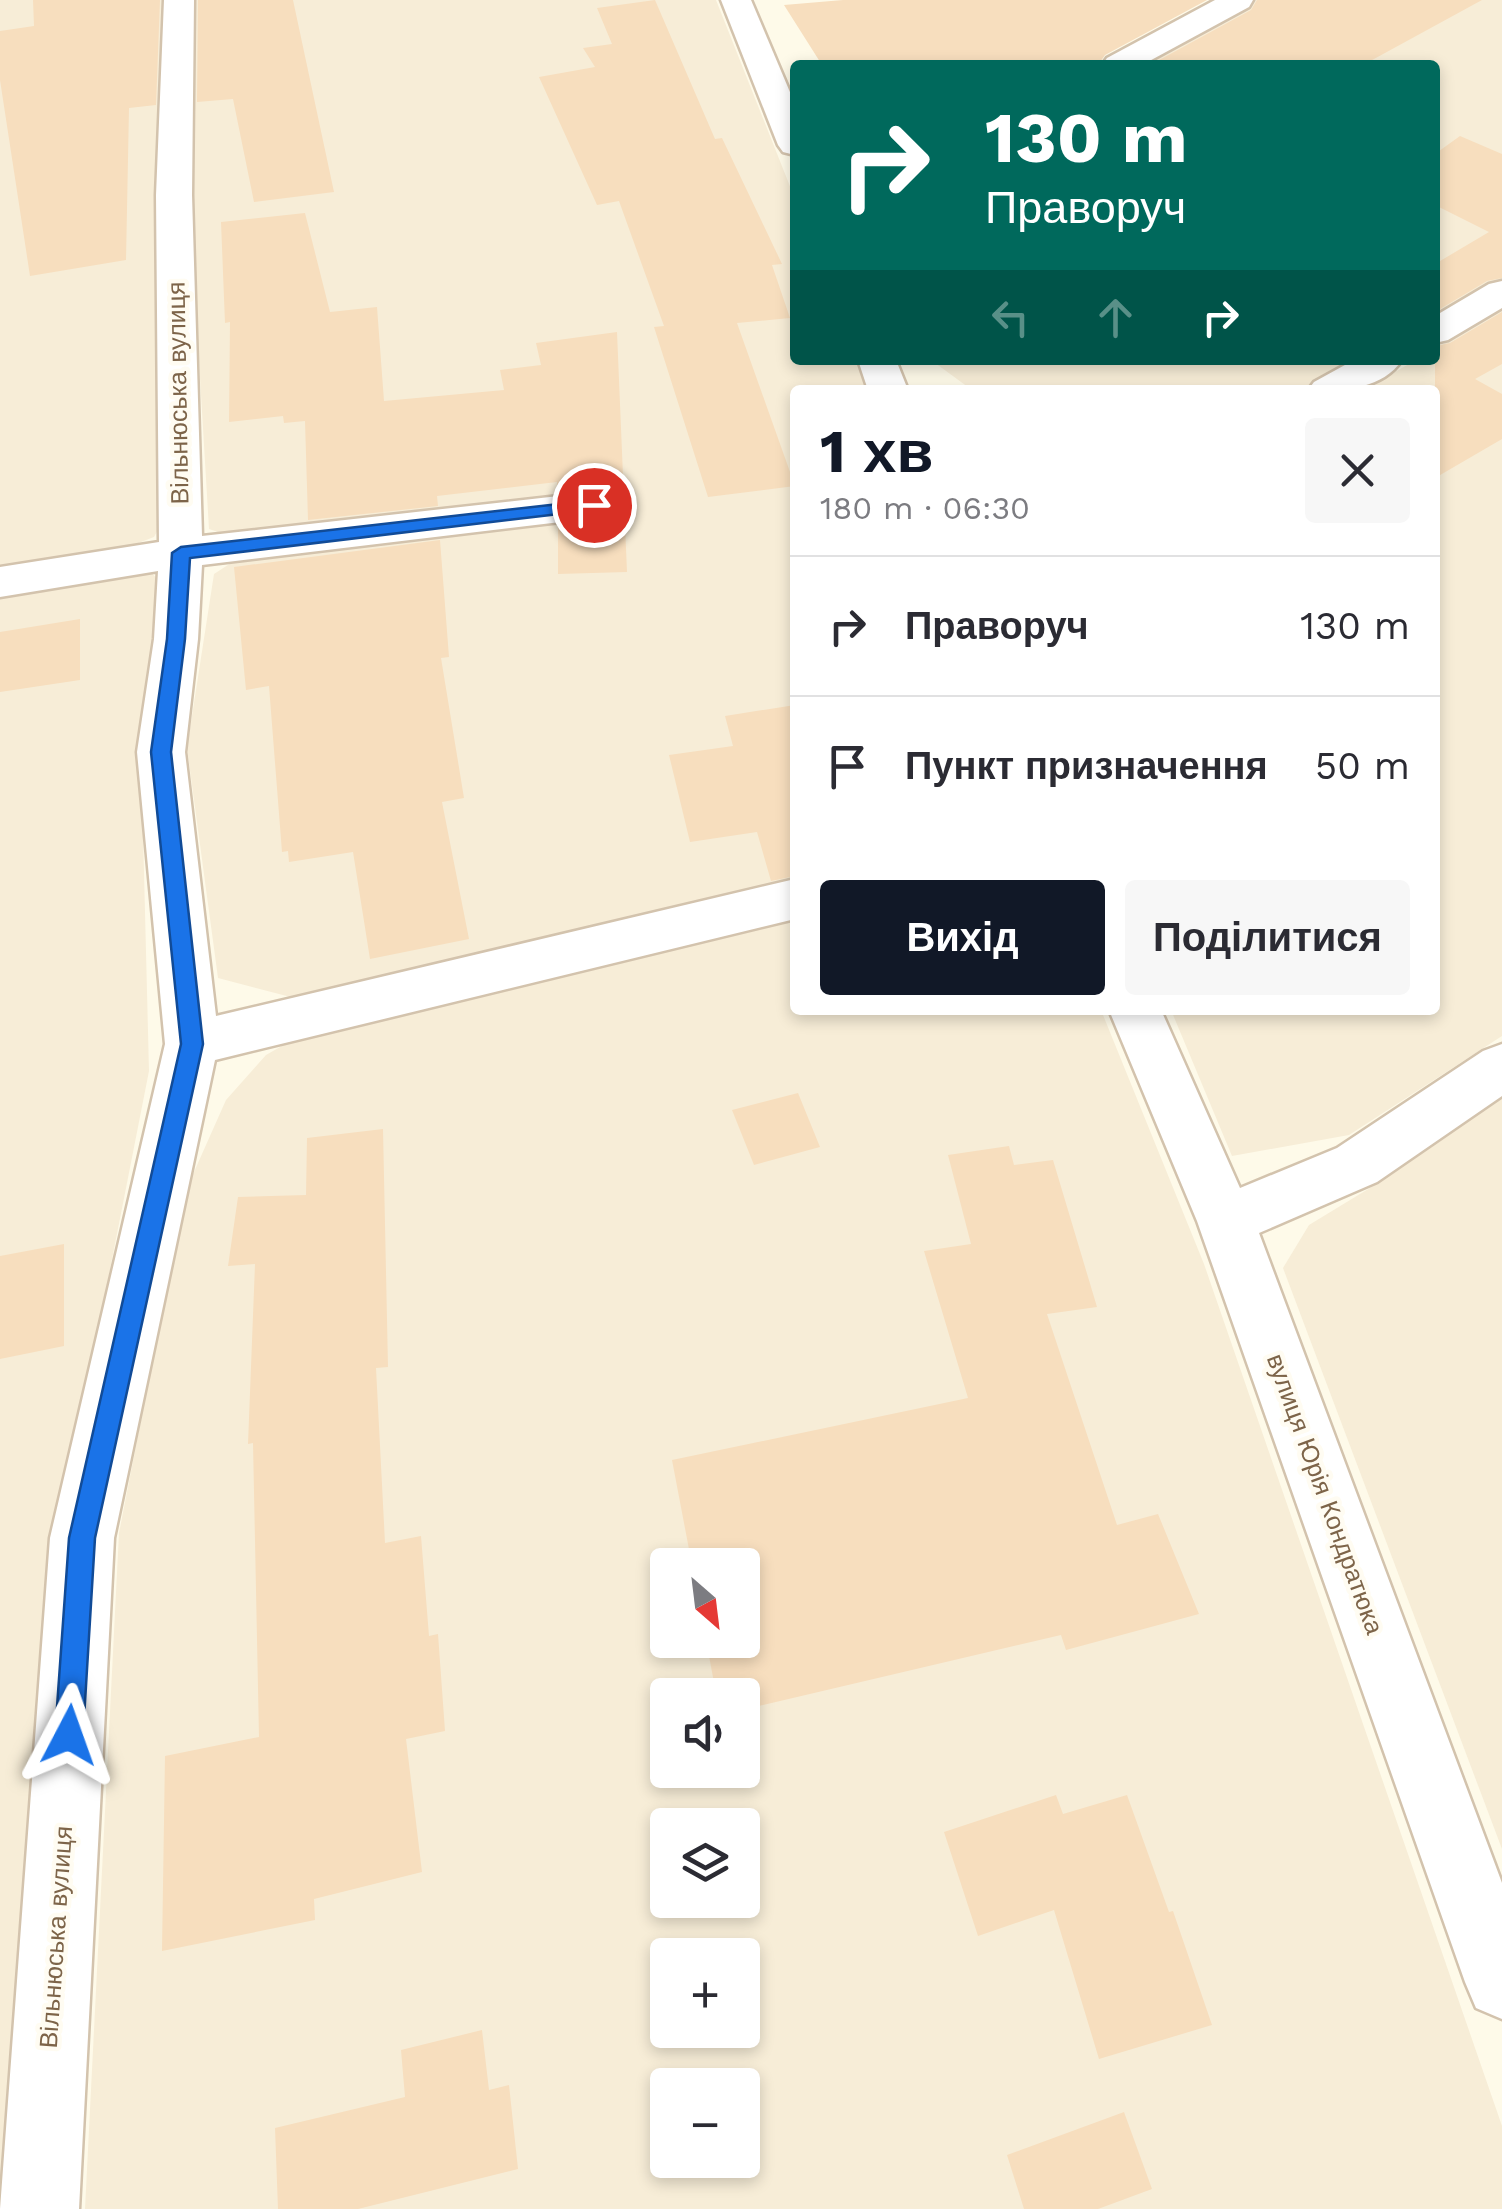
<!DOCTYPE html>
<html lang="uk">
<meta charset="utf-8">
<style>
:root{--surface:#fff;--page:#f7f7f7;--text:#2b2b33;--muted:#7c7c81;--line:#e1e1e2;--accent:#111827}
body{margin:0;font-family:"Work Sans",sans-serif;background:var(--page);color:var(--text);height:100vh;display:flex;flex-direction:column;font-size:38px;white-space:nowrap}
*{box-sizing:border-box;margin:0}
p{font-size:32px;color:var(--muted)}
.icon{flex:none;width:55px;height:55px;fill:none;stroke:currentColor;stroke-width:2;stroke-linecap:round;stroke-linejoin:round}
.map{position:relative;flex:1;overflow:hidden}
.panel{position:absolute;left:790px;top:385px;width:650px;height:630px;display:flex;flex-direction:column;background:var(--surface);border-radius:10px;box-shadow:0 5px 15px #0003}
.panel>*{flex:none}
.hud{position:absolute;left:790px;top:60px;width:650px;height:305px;border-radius:10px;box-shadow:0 5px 15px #0003;background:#00695c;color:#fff;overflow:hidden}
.needle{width:65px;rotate:152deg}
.tools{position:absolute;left:650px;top:1548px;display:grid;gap:20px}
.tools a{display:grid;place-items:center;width:110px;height:110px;border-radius:10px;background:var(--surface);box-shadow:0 5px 15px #0003;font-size:50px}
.pin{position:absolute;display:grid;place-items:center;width:85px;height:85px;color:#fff;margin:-42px;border:5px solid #fff;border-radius:50%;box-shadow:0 2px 10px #0007}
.me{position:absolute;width:110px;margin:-55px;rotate:4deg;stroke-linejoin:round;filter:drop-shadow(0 0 8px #0008)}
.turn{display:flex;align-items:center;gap:35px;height:210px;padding:0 30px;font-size:45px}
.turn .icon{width:130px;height:130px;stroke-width:2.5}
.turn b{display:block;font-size:70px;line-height:85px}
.lanes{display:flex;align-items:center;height:95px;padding:0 30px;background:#0003;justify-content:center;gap:50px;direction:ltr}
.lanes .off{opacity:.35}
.round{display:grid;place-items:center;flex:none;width:105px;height:105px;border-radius:10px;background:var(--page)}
.summary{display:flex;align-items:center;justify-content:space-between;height:170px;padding:0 30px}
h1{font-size:60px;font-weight:700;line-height:75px;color:var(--accent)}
.primary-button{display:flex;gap:20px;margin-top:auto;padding:20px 30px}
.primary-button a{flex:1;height:115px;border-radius:10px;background:var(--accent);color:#fff;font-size:40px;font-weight:700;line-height:115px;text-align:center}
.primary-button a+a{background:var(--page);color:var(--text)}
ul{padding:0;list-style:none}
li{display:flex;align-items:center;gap:30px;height:140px;padding:0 30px;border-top:2px solid var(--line)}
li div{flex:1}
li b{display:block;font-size:38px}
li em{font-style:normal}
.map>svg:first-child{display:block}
.residential{fill:#f7edd7;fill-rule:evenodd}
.building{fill:#f7debe}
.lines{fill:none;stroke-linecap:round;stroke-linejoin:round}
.minor-casing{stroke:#d3c3ad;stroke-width:5}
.minor{fill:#fff;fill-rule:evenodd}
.route{fill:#1a73e8;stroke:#114b97;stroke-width:2.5}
.labels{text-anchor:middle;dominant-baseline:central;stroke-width:9;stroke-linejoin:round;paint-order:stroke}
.street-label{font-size:25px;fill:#7d6449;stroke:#fffcf2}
</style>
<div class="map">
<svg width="1502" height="2209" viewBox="0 0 1502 2209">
<rect width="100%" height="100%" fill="#fefae9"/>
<g class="residential">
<path d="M0 0H168V512L154 537 120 550 0 571Z"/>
<path d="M189 0H716L795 199V360H856L867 390H795V884L302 1000 218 978 187 748 214 574 248 552 233 537 209 529 189 193Z"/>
<path d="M1252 0H1502V280L1435 319V65H1133Z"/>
<path d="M1502 310V1036L1349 1135 1232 1156 1171 1010H1435V390H1363L1416 360H1435V349Z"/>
<path d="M931 360H1360L1305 390H972Z"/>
<path d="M151 572 162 585 141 753 149 1071 57 1539 0 2209V585Z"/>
<path d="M795 911V1010H1101L1204 1264 1502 2126V2209H85L119 1533 186 1190 226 1100 266 1055 324 1022ZM668 1565H742V1640H668ZM668 1695H742V1770H668ZM668 1825H742V1900H668ZM668 1955H742V2030H668ZM668 2085H742V2160H668Z"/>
<path d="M1502 1094V1849L1283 1268 1309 1225 1383 1180Z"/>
</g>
<g class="building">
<path d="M33 0H160L156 105 129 108 126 260 30 276 0 80V31L34 26Z"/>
<path d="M198 0H293L334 192 254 202 233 99 197 102Z"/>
<path d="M655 0 715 139 722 138 782 264 772 265 790 318 737 323 795 486 708 497 654 327 664 326 619 201 597 205 539 77 595 67 583 48 612 44 597 8Z"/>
<path d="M843 0H1207L1105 55 1098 65H822L784 5Z"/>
<path d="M1257 0H1482L1363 65H1150L1251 10Z"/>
<path d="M1460 136 1502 154V278L1487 281 1435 312V264L1489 232 1435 205V154Z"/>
<path d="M305 213 330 312 377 307 384 401 504 390 500 370 541 365 536 343 617 332 627 572 558 574V526L610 519 618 503 610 491 595 488 557 492V482L437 496 438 506 308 520 305 421 284 423 283 416 229 422 230 322 225 323 221 222Z"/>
<path d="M1502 312V364L1475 379 1502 394V439L1435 478V346L1450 343Z"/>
<path d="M440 540 449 657 441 658 464 798 442 802 469 939 370 959 353 852 289 862 288 851 282 852 269 686 246 690 234 567Z"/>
<path d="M80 619V680L0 692V632Z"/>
<path d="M795 705V876L771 881 757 832 690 842 669 755 733 746 725 716Z"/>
<path d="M798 1093 820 1147 754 1165 732 1110Z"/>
<path d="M383 1129 388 1367 376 1368 385 1543 421 1536 429 1636 438 1634 445 1731 406 1739 422 1872 314 1899 315 1920 162 1951 165 1756 259 1737 253 1443 248 1444 255 1264 228 1266 238 1197 306 1195 307 1138Z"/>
<path d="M1009 1146 1014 1165 1053 1160 1097 1307 1047 1314 1117 1525 1158 1514 1199 1614 1066 1650 1061 1635 742 1710V1682L715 1688 706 1640H742V1565H692L672 1460 968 1398 924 1251 971 1244 948 1155Z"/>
<path d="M64 1244V1346L0 1359V1256Z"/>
<path d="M1056 1795 1063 1814 1127 1795 1169 1912 1173 1911 1212 2025 1099 2059 1054 1910 978 1936 944 1832Z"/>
<path d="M482 2030 489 2090 509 2085 518 2169 358 2209H278L275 2128 405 2097 401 2050Z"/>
<path d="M1124 2112 1152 2189 1098 2209H1024L1007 2155Z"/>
</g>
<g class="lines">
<defs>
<g id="minor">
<path d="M164 0H194L192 195 202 536 594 492 609 495 615 505 609 515 594 518 202 565 198 639 185 752 216 1016 795 879V919L215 1060 114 1538 79 2209H0L50 1538 165 1044 137 752 154 639 158 571 0 597V567L159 542 156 195Z"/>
<path d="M721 0H751L795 104V155L783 152 778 145Z"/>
<path d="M1215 0H1253L1249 7 1142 65H1102L1107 58Z"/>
<path d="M1502 281V308L1448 340 1435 343V316L1489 284Z"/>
<path d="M858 360H896L908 390H868Z"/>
<path d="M1354 360H1402C1381 391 1342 390 1308 390L1314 382Z"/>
<path d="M1109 1010H1161L1240 1188 1337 1148 1483 1051 1502 1044V1096L1377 1182 1259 1233 1502 1883V2019L1476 2008 1465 1982 1197 1221Z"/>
</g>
</defs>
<use href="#minor" class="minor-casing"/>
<use href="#minor" class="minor"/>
</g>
<path class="route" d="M594 500 603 505 601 509 190 558 185 639 171 752 203 1044 95 1538 83 1735 79 1745 69 1749 59 1745 55 1735 69 1538 181 1044 151 752 167 639 172 553 181 547Z"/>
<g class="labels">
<g class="street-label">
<text transform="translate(178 393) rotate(-91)">Вільнюська вулиця</text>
<text transform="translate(1325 1494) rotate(70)">вулиця Юрія Кондратюка</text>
<text transform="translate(56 1937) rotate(-86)">Вільнюська вулиця</text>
</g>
</g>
</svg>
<div class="tools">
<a><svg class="needle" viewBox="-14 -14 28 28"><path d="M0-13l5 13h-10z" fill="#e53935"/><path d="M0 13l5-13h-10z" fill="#7c7c81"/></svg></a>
<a><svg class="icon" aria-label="sound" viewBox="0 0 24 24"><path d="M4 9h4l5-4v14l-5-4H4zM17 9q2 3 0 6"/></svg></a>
<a><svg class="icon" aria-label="layers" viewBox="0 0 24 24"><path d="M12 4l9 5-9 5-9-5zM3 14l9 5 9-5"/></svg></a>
<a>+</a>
<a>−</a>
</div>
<div class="pin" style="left:594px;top:505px;background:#d93025"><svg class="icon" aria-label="arrive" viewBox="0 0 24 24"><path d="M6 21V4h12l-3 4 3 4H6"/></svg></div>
<svg class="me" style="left:69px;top:1735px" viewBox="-20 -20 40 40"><path d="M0-17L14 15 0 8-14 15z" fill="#1a73e8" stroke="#fff" stroke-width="4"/></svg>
<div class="hud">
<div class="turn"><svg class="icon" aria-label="right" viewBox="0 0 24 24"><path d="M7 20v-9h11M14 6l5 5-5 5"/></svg><div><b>130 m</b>Праворуч</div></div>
<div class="lanes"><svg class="icon off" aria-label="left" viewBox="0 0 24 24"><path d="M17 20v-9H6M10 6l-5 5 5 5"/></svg><svg class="icon off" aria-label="ahead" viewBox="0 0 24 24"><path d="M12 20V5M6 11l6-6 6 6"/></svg><svg class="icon" aria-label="right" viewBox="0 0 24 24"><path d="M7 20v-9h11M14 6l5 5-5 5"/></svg></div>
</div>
<section class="panel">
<div class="summary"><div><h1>1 хв</h1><p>180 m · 06:30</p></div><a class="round"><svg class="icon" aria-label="close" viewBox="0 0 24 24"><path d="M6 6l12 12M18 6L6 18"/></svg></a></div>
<ul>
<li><svg class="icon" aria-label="right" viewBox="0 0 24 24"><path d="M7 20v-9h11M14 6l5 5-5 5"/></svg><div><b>Праворуч</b></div><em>130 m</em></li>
<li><svg class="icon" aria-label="arrive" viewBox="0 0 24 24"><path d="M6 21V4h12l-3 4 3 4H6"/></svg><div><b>Пункт призначення</b></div><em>50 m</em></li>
</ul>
<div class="primary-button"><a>Вихід</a><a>Поділитися</a></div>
</section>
</div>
